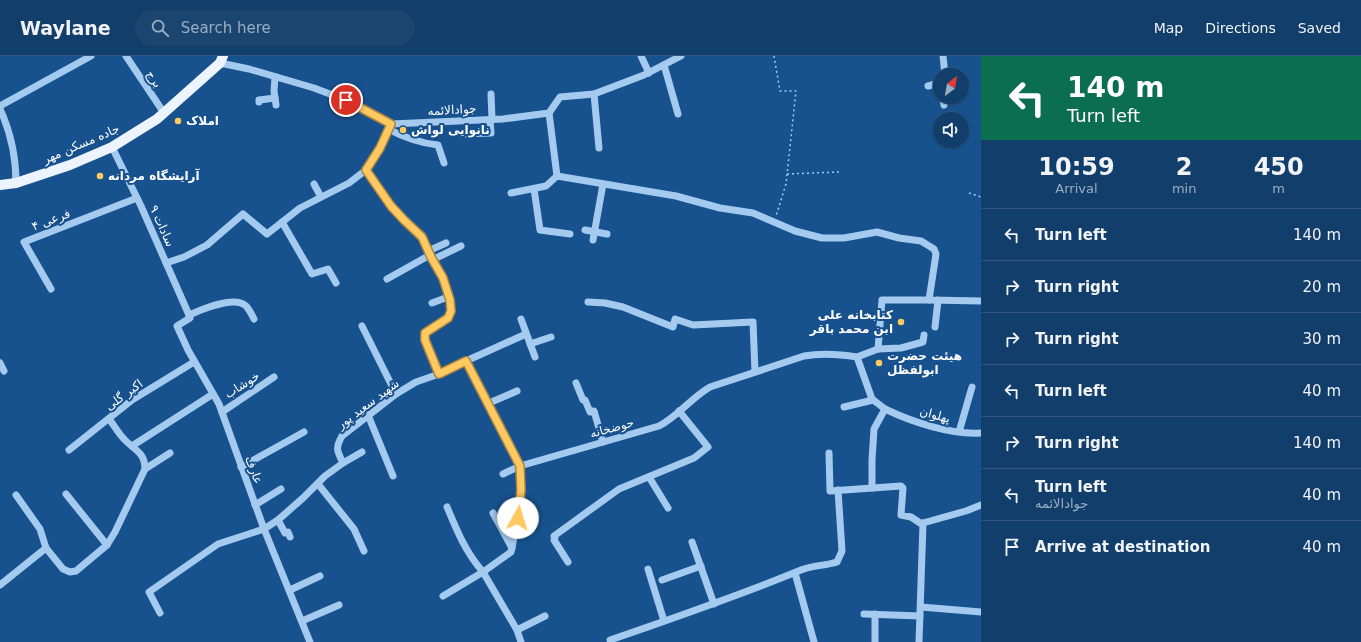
<!DOCTYPE html>
<meta charset="utf-8">
<style>
:root{--surface:#113e6b;--page:#1a4571;--text:#f1f3f6;--muted:#9caec1;--line:#30577e}
body{margin:0;font-family:"DejaVu Sans",Vazirmatn,sans-serif;background:var(--page);color:var(--text);height:100vh;display:flex;flex-direction:column;font-size:15px;white-space:nowrap}
*{box-sizing:border-box;margin:0}
p{font-size:13px;color:var(--muted)}
.icon{flex:none;width:22px;height:22px;fill:none;stroke:currentColor;stroke-width:2;stroke-linecap:round;stroke-linejoin:round}
.map{position:relative;flex:1;overflow:hidden}
.sheet{display:flex;flex-direction:column;background:var(--surface);width:380px}
.sheet>*{flex:none}
.guide{background:#0b6e4f;color:#fff;overflow:hidden}
.needle{width:26px;rotate:31deg}
.controls{position:absolute;left:933px;top:12px;display:grid;gap:8px}
.controls a{display:grid;place-items:center;width:36px;height:36px;border-radius:50%;background:var(--surface);box-shadow:0 1px 3px #0004,0 0 0 1px var(--line);font-size:20px}
.pin{position:absolute;display:grid;place-items:center;width:34px;height:34px;color:#fff;margin:-17px;border:2px solid #fff;border-radius:50%;box-shadow:0 1px 4px #0007}
.me{position:absolute;width:44px;margin:-22px;rotate:6deg;stroke-linejoin:round;filter:drop-shadow(0 0 3px #0008)}
.turn{display:flex;align-items:center;gap:14px;height:84px;padding:0 20px;font-size:18px}
.turn .icon{width:52px;height:52px;stroke-width:2.5}
.turn b{display:block;font-size:28px;line-height:34px}
.eta{display:flex;justify-content:space-evenly;align-items:center;height:68px;text-align:center}
.eta b{font-size:24px;font-weight:600;line-height:28px}
ul{padding:0;list-style:none}
li{display:flex;align-items:center;gap:12px;height:52px;padding:0 20px;border-top:1px solid var(--line)}
li div{flex:1}
li b{display:block;font-size:15px}
li em{font-style:normal}
header{display:flex;align-items:center;gap:24px;box-sizing:border-box;height:56px;padding:0 20px;background:var(--surface);border-bottom:1px solid var(--line)}
header strong{font-size:19px}
nav{display:flex;gap:22px;margin-inline-start:auto;font-size:14px}
.search{width:280px;height:36px;background:var(--page);display:flex;align-items:center;gap:10px;box-sizing:border-box;padding:0 14px;border-radius:22px;color:var(--muted);font-size:15px}
main{display:flex;flex:1;min-height:0}
.map>svg:first-child{display:block}
.lines{fill:none;stroke-linecap:round;stroke-linejoin:round}
.path{stroke:#a4caef;stroke-width:1.5;stroke-dasharray:2 3;stroke-linecap:butt}
.minor{stroke:#a4caef;stroke-width:7}
.major{stroke:#ecf5ff;stroke-width:10}
.route-casing{stroke:#a68340;stroke-width:10}
.route{stroke:#ffc962;stroke-width:7}
.poi-dot{fill:#ffc962;stroke:#17528f;stroke-width:1.5}
.labels{text-anchor:middle;dominant-baseline:central;stroke-width:4;stroke-linejoin:round;paint-order:stroke}
.street-label{font-size:12px;fill:#fff;stroke:#17528f}
.poi-label{font-size:12px;font-weight:bold;fill:#fff;stroke:#17528f;text-anchor:start}
</style>
<header>
<strong>Waylane</strong>
<div class="search"><svg class="icon" aria-label="search" viewBox="0 0 24 24"><circle cx="10" cy="10" r="6"/><path d="M15 15l6 6"/></svg>Search here</div>
<nav><a>Map</a><a>Directions</a><a>Saved</a></nav>
</header>
<main>
<div class="map">
<svg width="981" height="586" viewBox="0 0 981 586">
<rect width="100%" height="100%" fill="#17528f"/>
<g class="lines">
<g class="path">
<path d="M774 0 780 35H796L786 128 776 160"/>
<path d="M787 118 839 116"/>
<path d="M969 137 981 141"/>
</g>
<g class="minor">
<path d="M126 0 164 57"/>
<path d="M641 0 649 17"/>
<path d="M943 0 945 19"/>
<path d="M220 7 249 13 314 32 346 44 391 68 503 63 549 57 560 41 594 38 644 19 681 0"/>
<path d="M664 9 678 58"/>
<path d="M275 21 274 35 276 49"/>
<path d="M928 30 939 27"/>
<path d="M491 38 492 63"/>
<path d="M594 38 599 92"/>
<path d="M943 41 944 49"/>
<path d="M259 46V44L275 42"/>
<path d="M0 50 91 0"/>
<path d="M0 53C11 77 16 100 16 127"/>
<path d="M549 57 557 120 676 140 720 152 753 157 795 175 822 182H844L877 176 899 182 921 185 934 193 936 198 929 244 981 245"/>
<path d="M391 68 380 92 366 114 391 150 404 164 422 181 431 201 443 223 450 244 451 255 448 262 425 277V284L439 318 466 305 520 410 521 434 518 462 511 496 483 516 517 574 521 586"/>
<path d="M388 73C405 82 420 87 438 89L444 107"/>
<path d="M462 78 491 77 490 64"/>
<path d="M112 91 141 150 189 259"/>
<path d="M314 128 321 141"/>
<path d="M534 133 540 174 570 178"/>
<path d="M511 137 546 130 557 120"/>
<path d="M282 166 312 218 328 213 336 227"/>
<path d="M585 174 607 178"/>
<path d="M593 184 603 128"/>
<path d="M428 195 446 187"/>
<path d="M432 204 461 190"/>
<path d="M166 207 184 201 207 189 243 158 267 178 300 152 349 127 366 114"/>
<path d="M387 223 430 199"/>
<path d="M51 233 24 186 137 142"/>
<path d="M588 246 605 247 623 251 673 271 675 263 693 269 753 266 755 316"/>
<path d="M432 247 448 241"/>
<path d="M189 259 190 262 177 270 188 294 219 348 264 473 310 586"/>
<path d="M189 259C201 254 234 239 246 250 249 253 252 259 254 263"/>
<path d="M521 263 535 301"/>
<path d="M362 270 396 338"/>
<path d="M935 271 938 244"/>
<path d="M530 288 551 281"/>
<path d="M878 293 882 244H929"/>
<path d="M857 301 878 293 901 292 923 286 924 279"/>
<path d="M466 305 526 278"/>
<path d="M0 307 4 315"/>
<path d="M576 327 583 344H585L590 356 594 355 603 386"/>
<path d="M487 348 517 335"/>
<path d="M844 351 873 344"/>
<path d="M885 353C912 366 951 379 981 377"/>
<path d="M222 356 274 321"/>
<path d="M368 359 393 420"/>
<path d="M959 376 972 331"/>
<path d="M132 390 213 338"/>
<path d="M69 394 132 344 194 306"/>
<path d="M829 397 830 435 901 430 903 432 901 459 911 461 920 467H923"/>
<path d="M343 407 362 396"/>
<path d="M241 411 304 376"/>
<path d="M145 413 170 397"/>
<path d="M503 418 520 410 659 370C678 360 691 342 710 331L804 300C822 297 838 298 857 301L872 343 885 353 874 373 872 404V432"/>
<path d="M649 421 668 452"/>
<path d="M318 428 354 473 364 495"/>
<path d="M66 438 107 489"/>
<path d="M16 439 40 473 46 492 63 513 70 516 76 515 107 489 115 476 145 413C145 396 134 394 124 383 118 377 114 369 109 363"/>
<path d="M255 449 281 433"/>
<path d="M493 457 512 492"/>
<path d="M278 464 285 477 288 476 290 481"/>
<path d="M692 486 714 548"/>
<path d="M568 506 554 484 555 482 554 480 619 433 694 402 708 391 679 355"/>
<path d="M648 513 664 565"/>
<path d="M795 517 814 586"/>
<path d="M662 524 701 510"/>
<path d="M0 529 46 492"/>
<path d="M290 534 320 520"/>
<path d="M443 540 483 516C466 497 457 475 447 451"/>
<path d="M921 551 981 556"/>
<path d="M160 557 149 536 218 488 264 473 278 464 303 442 325 420 343 407C337 395 335 392 342 380L396 338 416 326 439 318"/>
<path d="M864 558 920 560"/>
<path d="M302 565 339 549"/>
<path d="M517 574 545 560"/>
<path d="M610 584C674 562 738 540 801 514 813 509 825 510 837 506L842 495 838 434"/>
<path d="M875 586V558"/>
<path d="M919 586 923 467 966 455 981 449"/>
</g>
<path class="major" d="M0 129 16 127 70 109 112 91 157 63 220 7 223 0"/>
</g>
<g class="lines">
<defs>
<path id="route" d="M346 44 391 68 380 92 366 114 391 150 404 164 422 181 431 201 443 222 450 244 451 255 448 262 425 277V284L439 318 466 305 520 410 521 434 518 462"/>
</defs>
<use href="#route" class="route-casing"/>
<use href="#route" class="route"/>
</g>
<g class="poi-dot">
<circle cx="178" cy="65" r="4"/>
<circle cx="403" cy="74" r="4"/>
<circle cx="100" cy="120" r="4"/>
<circle cx="901" cy="266" r="4"/>
<circle cx="879" cy="307" r="4"/>
</g>
<g class="labels">
<g class="street-label">
<text transform="translate(154 23) rotate(56)">برج</text>
<text transform="translate(452 54) rotate(-3)">جوادالائمه</text>
<text transform="translate(81 88) rotate(-23)">جاده مسکن مهر</text>
<text transform="translate(51 164) rotate(-21)">فرعی ۴</text>
<text transform="translate(162 170) rotate(66)">سادات ۹</text>
<text transform="translate(242 329) rotate(-33)">خوشاب</text>
<text transform="translate(124 339) rotate(-36)">اکبر گلی</text>
<text transform="translate(368 348) rotate(-37)">شهید سعید پور</text>
<text transform="translate(935 359) rotate(15)">پهلوان</text>
<text transform="translate(612 372) rotate(-15)">حوضخانه</text>
<text transform="translate(254 414) rotate(70)">عارف</text>
</g>
<g class="poi-label">
<text x="186" y="65">املاک</text>
<text x="411" y="74">نانوایی لواش</text>
<text x="108" y="120">آرایشگاه مردانه</text>
<text x="893" y="259" text-anchor="end">کتابخانه علی<tspan x="893" dy="14">ابن محمد باقر</tspan></text>
<text x="887" y="300">هیئت حضرت<tspan x="887" dy="14">ابولفظل</tspan></text>
</g>
</g>
</svg>
<div class="controls">
<a><svg class="needle" viewBox="-14 -14 28 28"><path d="M0-13l5 13h-10z" fill="#e53935"/><path d="M0 13l5-13h-10z" fill="#9caec1"/></svg></a>
<a><svg class="icon" aria-label="sound" viewBox="0 0 24 24"><path d="M4 9h4l5-4v14l-5-4H4zM17 9q2 3 0 6"/></svg></a>
</div>
<div class="pin" style="left:346px;top:44px;background:#d93025"><svg class="icon" aria-label="arrive" viewBox="0 0 24 24"><path d="M6 21V4h12l-3 4 3 4H6"/></svg></div>
<svg class="me" style="left:518px;top:462px" viewBox="-20 -20 40 40"><circle r="19" fill="#fff"/><path d="M0-13L10 11 0 6-10 11z" fill="#ffc962"/></svg>
</div>
<section class="sheet">
<div class="guide">
<div class="turn"><svg class="icon" aria-label="left" viewBox="0 0 24 24"><path d="M17 20v-9H6M10 6l-5 5 5 5"/></svg><div><b>140 m</b>Turn left</div></div>
</div>
<div class="eta">
<div><b>10:59</b><p>Arrival</p></div>
<div><b>2</b><p>min</p></div>
<div><b>450</b><p>m</p></div>
</div>
<ul>
<li><svg class="icon" aria-label="left" viewBox="0 0 24 24"><path d="M17 20v-9H6M10 6l-5 5 5 5"/></svg><div><b>Turn left</b></div><em>140 m</em></li>
<li><svg class="icon" aria-label="right" viewBox="0 0 24 24"><path d="M7 20v-9h11M14 6l5 5-5 5"/></svg><div><b>Turn right</b></div><em>20 m</em></li>
<li><svg class="icon" aria-label="right" viewBox="0 0 24 24"><path d="M7 20v-9h11M14 6l5 5-5 5"/></svg><div><b>Turn right</b></div><em>30 m</em></li>
<li><svg class="icon" aria-label="left" viewBox="0 0 24 24"><path d="M17 20v-9H6M10 6l-5 5 5 5"/></svg><div><b>Turn left</b></div><em>40 m</em></li>
<li><svg class="icon" aria-label="right" viewBox="0 0 24 24"><path d="M7 20v-9h11M14 6l5 5-5 5"/></svg><div><b>Turn right</b></div><em>140 m</em></li>
<li><svg class="icon" aria-label="left" viewBox="0 0 24 24"><path d="M17 20v-9H6M10 6l-5 5 5 5"/></svg><div><b>Turn left</b><p>جوادالائمه</p></div><em>40 m</em></li>
<li><svg class="icon" aria-label="arrive" viewBox="0 0 24 24"><path d="M6 21V4h12l-3 4 3 4H6"/></svg><div><b>Arrive at destination</b></div><em>40 m</em></li>
</ul>
</section>
</main>
